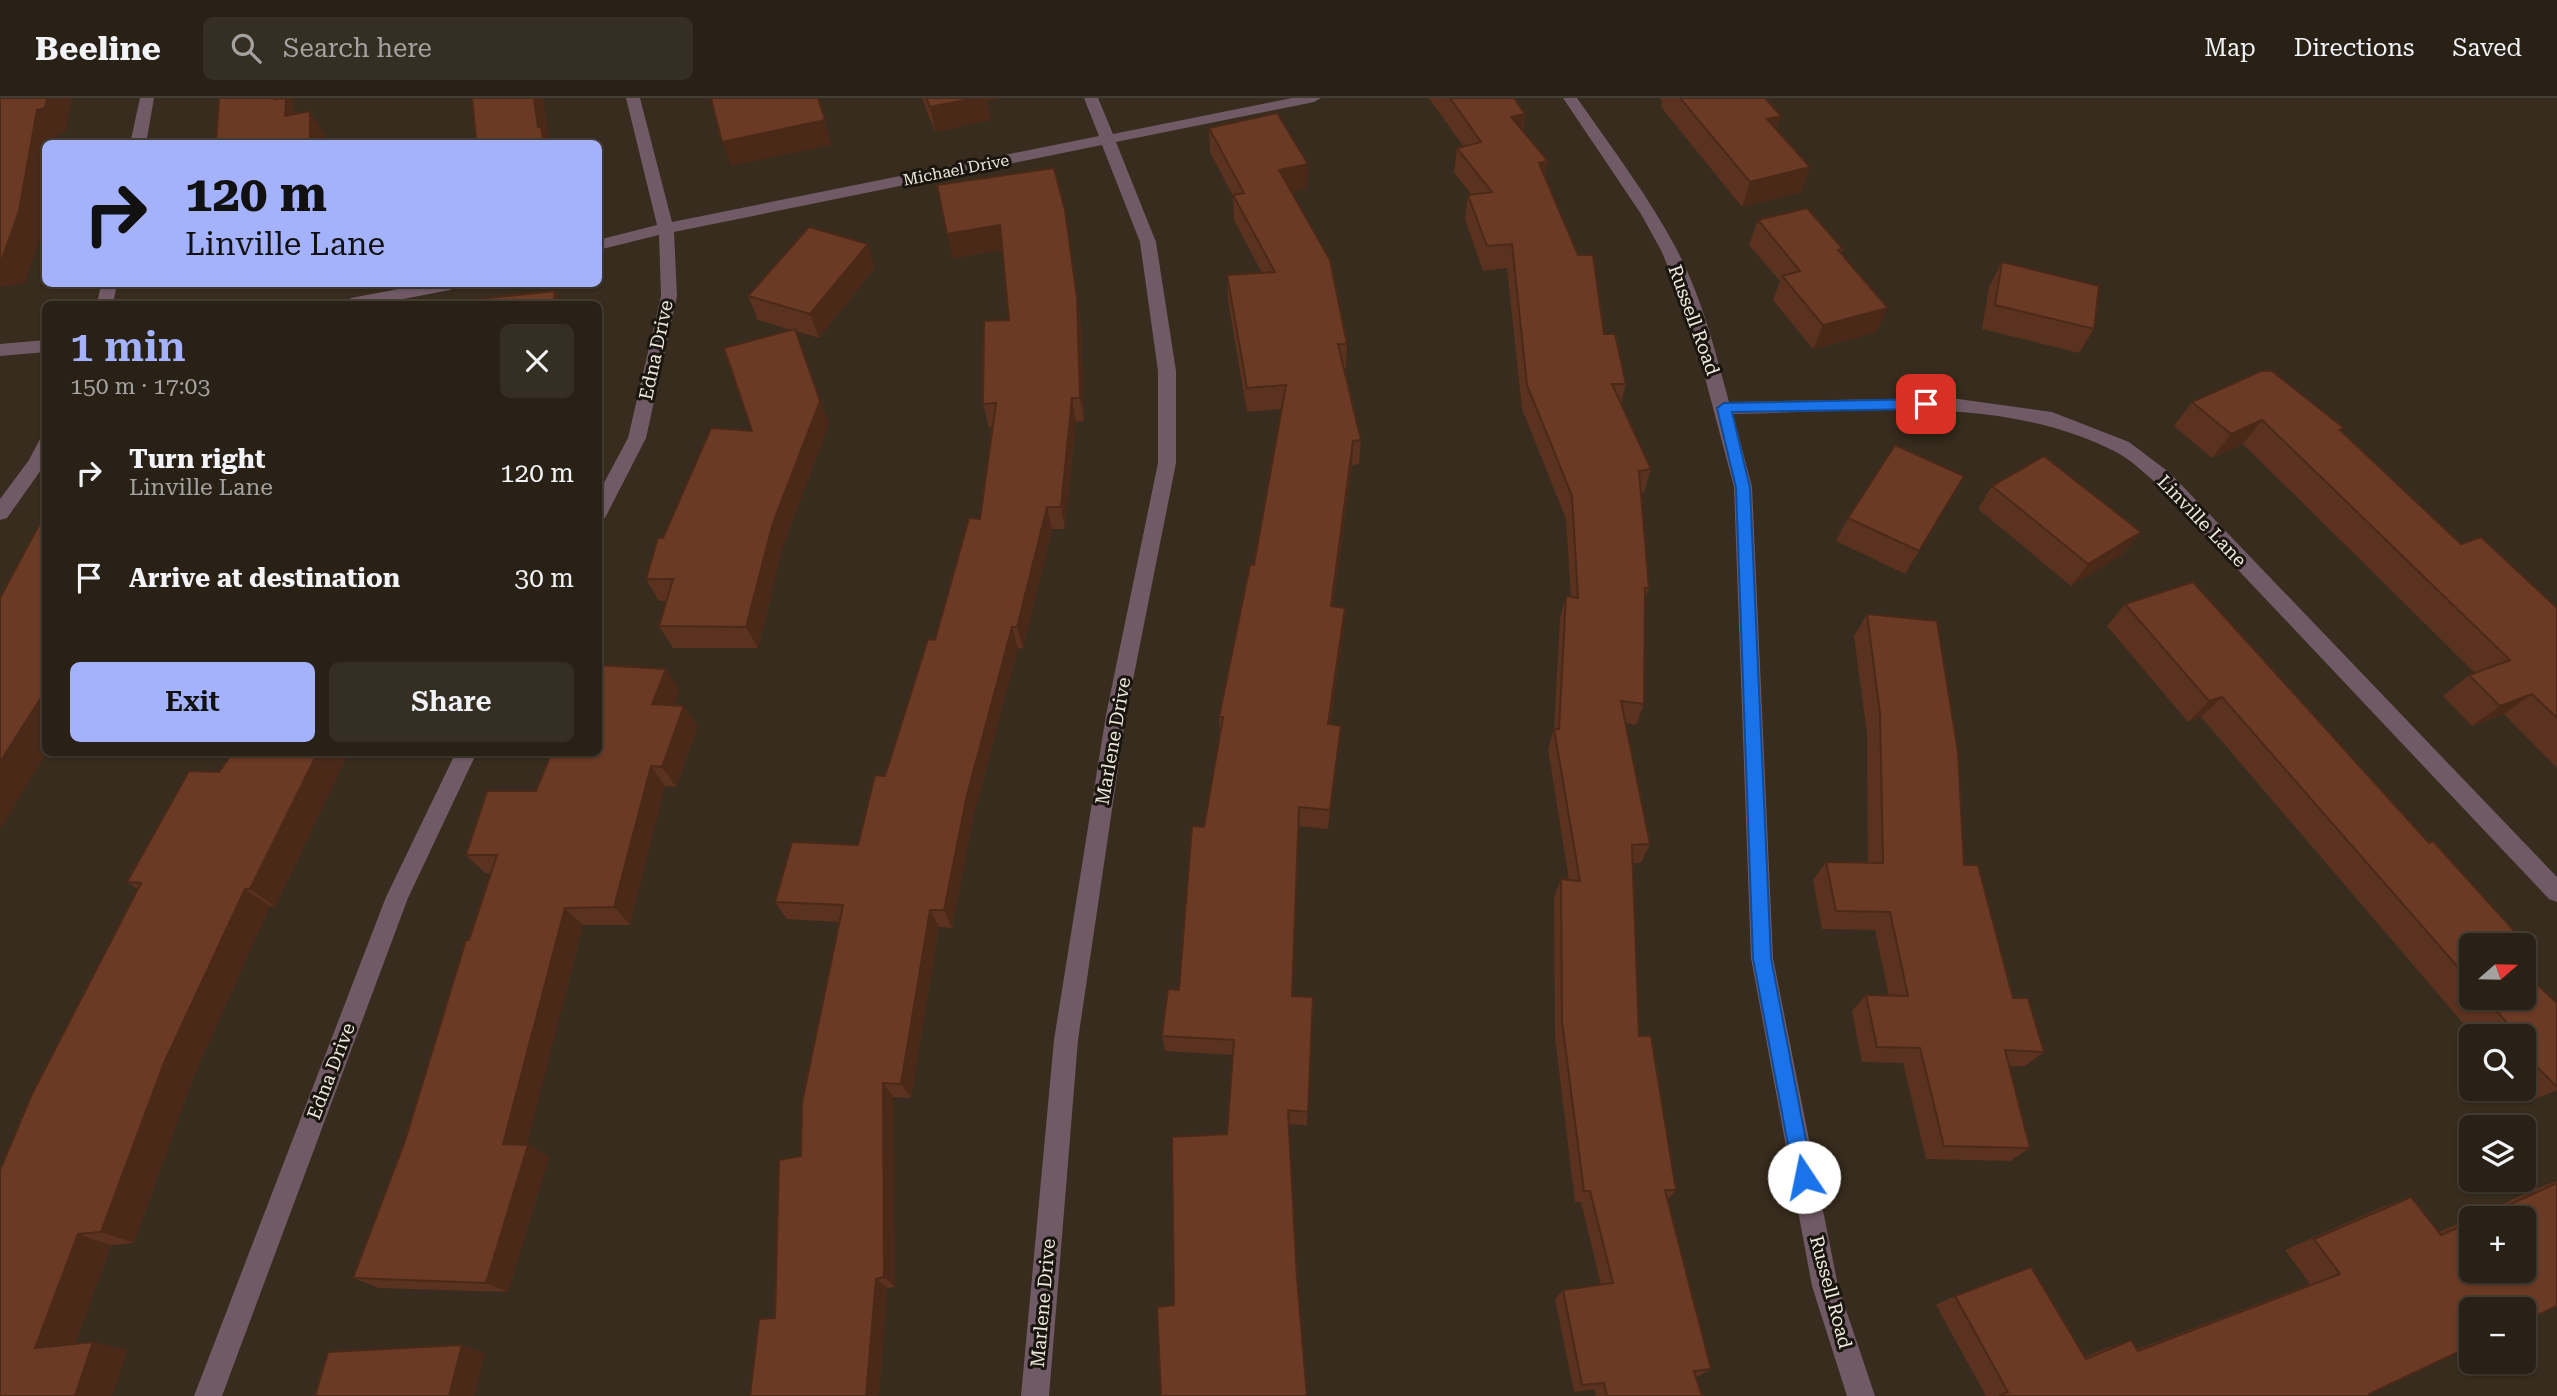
<!DOCTYPE html>
<meta charset="utf-8">
<style>
:root{--surface:#292116;--page:#352e23;--text:#f1f3f6;--muted:#a5a3a1;--line:#453e35;--accent:#a4b2fc}
body{margin:0;font-family:"Roboto Serif",serif;background:var(--page);color:var(--text);height:100vh;display:flex;flex-direction:column;font-size:26px;white-space:nowrap}
*{box-sizing:border-box;margin:0}
p{font-size:23px;color:var(--muted)}
.icon{flex:none;width:38px;height:38px;fill:none;stroke:currentColor;stroke-width:2;stroke-linecap:round;stroke-linejoin:round}
.map{position:relative;flex:1;overflow:hidden}
.drawer{position:absolute;left:42px;top:203px;width:560px;height:455px;display:flex;flex-direction:column;background:var(--surface);border-radius:10px;box-shadow:0 2px 5px #0004,0 0 0 2px var(--line)}
.drawer>*{flex:none}
.banner{position:absolute;left:42px;top:42px;width:560px;height:147px;border-radius:10px;box-shadow:0 2px 5px #0004,0 0 0 2px var(--line);background:#a4b2fc;color:#111;overflow:hidden}
.needle{width:46px;rotate:70deg}
.fabs{position:absolute;left:2459px;top:835px;display:grid;gap:14px}
.fabs a{display:grid;place-items:center;width:77px;height:77px;border-radius:10px;background:var(--surface);box-shadow:0 2px 5px #0004,0 0 0 2px var(--line);font-size:35px}
.pin{position:absolute;display:grid;place-items:center;width:60px;height:60px;color:#fff;margin:-30px;border-radius:14px;box-shadow:0 4px 10px #0006}
.me{position:absolute;width:77px;margin:-38px;rotate:349deg;stroke-linejoin:round;filter:drop-shadow(0 0 5px #0008)}
.turn{display:flex;align-items:center;gap:24px;height:147px;padding:0 28px;font-size:32px}
.turn .icon{width:91px;height:91px;stroke-width:2.5}
.turn b{display:block;font-size:49px;line-height:60px}
.round{display:grid;place-items:center;flex:none;width:74px;height:74px;border-radius:10px;background:var(--page)}
.summary{display:flex;align-items:center;justify-content:space-between;height:119px;padding:0 28px}
h1{font-size:42px;font-weight:600;line-height:52px;color:var(--accent)}
.cta{display:flex;gap:14px;margin-top:auto;padding:14px 28px}
.cta a{flex:1;height:80px;border-radius:10px;background:var(--accent);color:#111;font-size:28px;font-weight:600;line-height:80px;text-align:center}
.cta a+a{background:var(--page);color:var(--text)}
ul{padding:0;list-style:none}
li{display:flex;align-items:center;gap:21px;height:105px;padding:0 28px}
li div{flex:1}
li b{display:block;font-size:26px}
li em{font-style:normal}
header{display:flex;align-items:center;gap:42px;box-sizing:border-box;height:98px;padding:0 35px;background:var(--surface);border-bottom:2px solid var(--line)}
header strong{font-size:33px}
nav{display:flex;gap:38px;margin-inline-start:auto;font-size:24px}
.search{width:490px;height:63px;background:var(--page);display:flex;align-items:center;gap:18px;box-sizing:border-box;padding:0 24px;border-radius:10px;color:var(--muted);font-size:26px}
.map>svg:first-child{display:block}
.lines{fill:none;stroke-linecap:round;stroke-linejoin:round}
.minor{fill:#705a66;fill-rule:evenodd}
.wall{fill:#5b321f}
.shaded-wall{fill:#4a2919}
.building{fill:#6a3a24;stroke:#4a2919;stroke-width:2}
.route{fill:#1a73e8;stroke:#114b97;stroke-width:2}
.labels{text-anchor:middle;dominant-baseline:central;stroke-width:6;stroke-linejoin:round;paint-order:stroke}
.far-street-label{font-size:16px;fill:#efe8df;stroke:#1a150f}
.street-label{font-size:19px;fill:#efe8df;stroke:#1a150f}
</style>
<header>
<strong>Beeline</strong>
<div class="search"><svg class="icon" aria-label="search" viewBox="0 0 24 24"><circle cx="10" cy="10" r="6"/><path d="M15 15l6 6"/></svg>Search here</div>
<nav><a>Map</a><a>Directions</a><a>Saved</a></nav>
</header>
<div class="map">
<svg width="2557" height="1298" viewBox="0 0 2557 1298">
<rect width="100%" height="100%" fill="#372c1d"/>
<g class="lines">
<g class="minor">
<path d="M140 0H154L146 46H130Z"/>
<path d="M626 0H640L672 124 1099 38 1084 0H1098L1113 36 1292 0H1321L1314 4 1116 44 1156 144 1176 273V365L1126 617 1078 942 1049 1298H1021L1054 942 1106 617 1158 365V273L1140 144 1102 47 674 134 677 198 646 340 605 420 598 422V396L628 340 661 198 659 137 598 152V142L657 127Z"/>
<path d="M1563 0H1577C1612 50 1649 99 1677 152 1702 200 1715 252 1729 304L1951 300 2052 314 2129 344 2170 375 2557 779V804L2549 801 2156 385C2143 374 2129 360 2114 353 1998 295 1859 314 1733 316L1752 389 1773 860 1838 1188 1875 1298H1847L1812 1188 1751 860 1734 389 1691 227 1662 154 1641 116Z"/>
<path d="M101 186H117L113 206H97Z"/>
<path d="M425 186H458L450 192 377 206H343L351 200Z"/>
<path d="M46 242V254L0 258V246Z"/>
<path d="M46 340V365L7 420 0 422V401L29 362 40 341Z"/>
<path d="M456 654H477L408 800 222 1298H194L386 799Z"/>
</g>
</g>
<g class="wall">
<path d="M922 0H999L987 3 991 22 935 34Z"/>
<path d="M1429 0H1514L1525 16 1523 33 1548 63 1545 79 1604 236 1626 286 1621 305 1651 371 1644 394 1641 395 1649 490 1645 501 1644 606 1636 627 1625 625 1650 746 1641 765H1632L1639 938 1676 1092 1668 1101 1711 1271 1699 1278H1696L1702 1298H1596L1594 1291 1574 1294 1555 1201 1563 1192 1601 1187 1581 1104H1575L1555 940 1554 799 1561 781 1569 782 1548 651 1554 631 1560 520 1566 498 1571 499 1566 421 1522 311 1507 170 1483 173 1465 121 1468 97 1471 96 1454 74 1457 50 1463 48Z"/>
<path d="M1660 0H1765L1781 18 1776 31 1810 69 1801 94 1742 109 1661 9 1662 2Z"/>
<path d="M1209 30 1308 66 1307 90 1291 94 1347 246 1346 270H1344L1361 342 1359 366 1352 367 1333 508 1344 531 1330 626 1341 628 1339 648 1328 731 1299 728 1292 898 1313 899 1307 1027 1289 1026 1174 1207 1227 1036 1233 957 1165 953 1162 938 1179 892 1204 729 1220 636 1219 619 1254 467 1282 311 1247 314 1228 202 1227 177 1262 175 1234 122 1233 98 1210 54Z"/>
<path d="M937 87 1081 224 1084 323 1076 324 1065 431H1052L1023 551 1018 550 974 716 952 830 939 829 911 1000 893 999 895 1189 887 1190 879 1298H750L775 1220 840 824 787 821 775 804 858 747 980 421 993 329 989 330 983 306 1009 222 1003 152 953 160Z"/>
<path d="M1758 122 1843 151 1841 156 1877 234 1813 251 1773 202 1780 183 1749 147Z"/>
<path d="M2002 164 2094 231 2079 255 1982 231 1989 189Z"/>
<path d="M875 170 819 240 796 233 829 326 783 448 758 550H673L659 528 667 503H659L646 481 663 440 752 333 791 232 758 222 748 198Z"/>
<path d="M2192 304 2344 330 2341 333 2461 446 2557 510V670L2504 616 2472 628 2443 598 2469 577 2475 575 2243 346 2212 360 2174 328Z"/>
<path d="M1964 378 1905 476 1836 443 1848 420Z"/>
<path d="M1992 388 2141 434 2123 456 2071 488 1978 411Z"/>
<path d="M2193 484 2471 847V900H2524L2557 905V992L2526 1005 2511 990H2524V938H2474L2201 619 2188 624 2107 528 2125 506Z"/>
<path d="M1867 516 1964 767 2013 900 2044 954 2025 968H2009L2030 1050 2010 1063 1926 1061 1903 965 1862 964 1852 913 1866 897 1889 898 1875 832 1822 831 1813 782 1826 764 1868 765 1867 636 1854 538Z"/>
<path d="M680 592 674 607 698 628 676 689 665 688 630 827H583L527 1046 549 1059 508 1194 379 1190 353 1180 405 1043 491 775H485L466 757 536 693Z"/>
<path d="M233 654H349L275 809 270 808 193 980 134 1145 111 1147 75 1246 93 1244 127 1252 112 1298H0L137 791 127 784 219 674Z"/>
<path d="M2557 1083V1208L2369 1296 2370 1298H1986L1936 1207 1955 1198 2084 1259 2107 1250 2131 1242 2138 1251 2310 1186 2285 1152 2380 1110 2411 1099 2439 1134 2471 1120V1172L2524 1120H2471L2540 1089Z"/>
</g>
<g class="shaded-wall">
<path d="M47 0H72L65 35 58 36 56 46H46V112L41 137 25 185 0 189V161L37 12Z"/>
<path d="M277 0H293V11L302 24 285 18Z"/>
<path d="M534 0H543L550 46H544L538 29Z"/>
<path d="M975 0H999L987 3 991 22 935 34 930 9Z"/>
<path d="M310 13 326 38V46H310Z"/>
<path d="M1525 16 1521 40 1511 19Z"/>
<path d="M1781 18 1773 42 1767 21Z"/>
<path d="M825 22 832 47 731 68 722 44Z"/>
<path d="M1548 63 1543 88 1539 65Z"/>
<path d="M1308 66 1307 90 1279 97V72Z"/>
<path d="M1810 69 1801 94 1742 109 1750 84Z"/>
<path d="M1000 127 1005 152 953 160 947 136Z"/>
<path d="M1069 137 1081 224 1084 323 1080 300Z"/>
<path d="M868 146 875 170 819 240 810 216Z"/>
<path d="M555 193 563 206H553Z"/>
<path d="M1888 210 1877 234 1813 251 1823 227Z"/>
<path d="M795 231 829 326 783 448 758 550 746 529Z"/>
<path d="M1072 300 1076 324 1065 431 1061 409Z"/>
<path d="M2262 322 2243 346 2212 360 2231 336Z"/>
<path d="M1353 343 1352 367 1330 529 1331 508Z"/>
<path d="M1047 409 1052 431 1023 551 1017 529Z"/>
<path d="M2141 434 2123 456 2071 488 2088 466Z"/>
<path d="M1345 510 1344 531 1327 646 1328 626Z"/>
<path d="M1012 529 1018 550 974 716 952 830 944 812 967 697Z"/>
<path d="M666 571 680 592 666 627 652 606Z"/>
<path d="M46 592V654H47L0 732V664Z"/>
<path d="M2532 596 2504 616 2472 628 2500 608Z"/>
<path d="M2222 599 2201 619 2188 624 2209 603Z"/>
<path d="M684 608 698 628 676 689 662 669Z"/>
<path d="M1341 628 1339 648 1328 731 1330 712Z"/>
<path d="M318 654H349L275 809 250 791Z"/>
<path d="M651 668 665 688 630 827 614 809Z"/>
<path d="M245 791 270 808 193 980 134 1145 101 1134 164 965Z"/>
<path d="M565 810 583 827 524 1059 503 1046Z"/>
<path d="M930 812 939 829 911 1000 901 986Z"/>
<path d="M883 985 893 999 895 1189 884 1179Z"/>
<path d="M528 1047 549 1059 508 1194 486 1185Z"/>
<path d="M78 1136 111 1147 71 1257 35 1250Z"/>
<path d="M876 1181 887 1190 879 1298H866Z"/>
<path d="M93 1244 127 1252 112 1298H75Z"/>
<path d="M462 1247 485 1255 475 1298H449Z"/>
</g>
<g class="building">
<path d="M0 0H47L45 10 37 12 19 113 2 161H0Z"/>
<path d="M219 0H277L276 1 286 0 285 18 310 13V46H216Z"/>
<path d="M472 0H534L538 29 541 28 544 46H466V43L476 41Z"/>
<path d="M711 0H818L825 22 722 44Z"/>
<path d="M926 0H975L930 9Z"/>
<path d="M1450 0H1514L1525 16 1511 19 1548 63 1539 65 1578 157H1593L1604 236H1615L1626 286H1612L1651 371 1639 373 1649 490H1645L1644 606 1621 603 1650 746 1632 747 1639 938H1651L1676 1092H1665L1711 1271 1694 1273 1702 1298H1607L1604 1285 1582 1287 1563 1192 1613 1185 1590 1093H1584L1562 924 1561 781 1580 783 1554 631H1559L1566 498 1578 500 1572 398 1527 287 1512 146 1487 148 1468 97 1492 94 1457 50 1481 44Z"/>
<path d="M1680 0H1765L1781 18 1767 21 1810 69 1750 84Z"/>
<path d="M1277 15 1308 66 1279 72 1330 162 1347 246H1338L1361 342 1353 343 1331 508 1345 510 1328 626 1341 628 1330 712 1299 709 1292 898 1313 899 1308 1014 1288 1012 1297 1180 1307 1298H1161L1157 1209 1174 1207 1172 1039 1227 1036 1234 942 1162 938 1168 891 1179 892 1192 728 1204 729 1223 619H1219L1250 467H1254L1286 287 1247 290 1227 177 1275 174 1233 97 1244 95 1209 30Z"/>
<path d="M1054 70 1065 112 1077 200 1080 300H1072L1061 409H1047L1017 529H1012L967 697 944 812H930L901 986 883 985 884 1179 876 1181 866 1298H750L759 1221 775 1220 779 1062 801 1058 802 1005 843 807 775 804 792 744 858 747 875 677 885 678 928 541 935 542 969 420 980 421 996 305 983 306 984 223 1009 222 1000 127 947 136 937 87Z"/>
<path d="M1807 110 1843 151 1838 152 1888 210 1823 227 1782 178 1800 173 1758 122Z"/>
<path d="M809 129 868 146 810 216 748 198Z"/>
<path d="M2002 164 2099 188 2094 231 1995 207Z"/>
<path d="M555 193 553 206H477L478 201Z"/>
<path d="M795 231 820 303 773 425 746 529 659 528 673 481H646L658 440H663L711 330 752 333 724 250Z"/>
<path d="M2261 273H2272L2344 330 2340 332 2461 446 2481 439 2557 510V620L2532 596 2500 608 2469 577 2510 562 2262 322 2231 336 2192 304Z"/>
<path d="M1895 347 1964 378 1919 453 1848 420Z"/>
<path d="M2044 358 2141 434 2088 466 1992 388Z"/>
<path d="M46 414V592L0 664V500Z"/>
<path d="M2193 484 2429 745 2433 743 2536 857 2524 862V847H2471V884L2222 599 2209 603 2125 506Z"/>
<path d="M1867 516 1937 523 1958 654 1964 767H1978L2013 900H2028L2044 954 2005 952 2030 1050 1944 1048 1920 950 1877 949 1866 897 1908 898 1890 814 1836 813 1826 764 1883 765 1880 615Z"/>
<path d="M598 567 666 571 652 606 684 608 662 669 651 668 614 809 565 810 503 1046 528 1047 486 1185 353 1180 405 1043 466 842H469L497 757H466L487 693H536L552 654H598Z"/>
<path d="M233 654H318L250 791H245L164 965 101 1134 78 1136 35 1250 93 1244 75 1298H0V1072L32 996 141 785 127 784 189 673 219 674Z"/>
<path d="M2524 874 2557 905V989L2524 956V938H2509L2515 934 2485 900H2524Z"/>
<path d="M2557 1085V1208L2524 1223V1211H2471V1248L2369 1296 2370 1298H1999L2008 1294 1955 1198 2031 1169 2086 1261 2131 1242 2138 1253 2340 1176 2314 1141 2411 1099 2441 1137 2471 1124V1172H2524V1120H2480Z"/>
<path d="M462 1247 449 1298H315L328 1254Z"/>
</g>
<path class="route" d="M1926 301 1933 306 1926 311 1732 314 1750 390 1771 860 1813 1079 1811 1085 1804 1088 1797 1085 1794 1079 1753 860 1736 390 1717 310 1724 305Z"/>
<g class="labels">
<g class="far-street-label">
<text transform="translate(956 72) rotate(-11)">Michael Drive</text>
</g>
<g class="street-label">
<text transform="translate(1694 222) rotate(70)">Russell Road</text>
<text transform="translate(656 252) rotate(-78)">Edna Drive</text>
<text transform="translate(2202 423) rotate(46)">Linville Lane</text>
<text transform="translate(1113 643) rotate(-80)">Marlene Drive</text>
<text transform="translate(331 973) rotate(-69)">Edna Drive</text>
<text transform="translate(1831 1194) rotate(75)">Russell Road</text>
<text transform="translate(1043 1205) rotate(-85)">Marlene Drive</text>
</g>
</g>
</svg>
<div class="fabs">
<a><svg class="needle" viewBox="-14 -14 28 28"><path d="M0-13l5 13h-10z" fill="#e53935"/><path d="M0 13l5-13h-10z" fill="#a5a3a1"/></svg></a>
<a><svg class="icon" aria-label="search" viewBox="0 0 24 24"><circle cx="10" cy="10" r="6"/><path d="M15 15l6 6"/></svg></a>
<a><svg class="icon" aria-label="layers" viewBox="0 0 24 24"><path d="M12 4l9 5-9 5-9-5zM3 14l9 5 9-5"/></svg></a>
<a>+</a>
<a>−</a>
</div>
<div class="pin" style="left:1926px;top:306px;background:#d93025"><svg class="icon" aria-label="arrive" viewBox="0 0 24 24"><path d="M6 21V4h12l-3 4 3 4H6"/></svg></div>
<svg class="me" style="left:1804px;top:1079px" viewBox="-20 -20 40 40"><circle r="19" fill="#fff"/><path d="M0-13L10 11 0 6-10 11z" fill="#1a73e8"/></svg>
<div class="banner">
<div class="turn"><svg class="icon" aria-label="right" viewBox="0 0 24 24"><path d="M7 20v-9h11M14 6l5 5-5 5"/></svg><div><b>120 m</b>Linville Lane</div></div>
</div>
<section class="drawer">
<div class="summary"><div><h1>1 min</h1><p>150 m · 17:03</p></div><a class="round"><svg class="icon" aria-label="close" viewBox="0 0 24 24"><path d="M6 6l12 12M18 6L6 18"/></svg></a></div>
<ul>
<li><svg class="icon" aria-label="right" viewBox="0 0 24 24"><path d="M7 20v-9h11M14 6l5 5-5 5"/></svg><div><b>Turn right</b><p>Linville Lane</p></div><em>120 m</em></li>
<li><svg class="icon" aria-label="arrive" viewBox="0 0 24 24"><path d="M6 21V4h12l-3 4 3 4H6"/></svg><div><b>Arrive at destination</b></div><em>30 m</em></li>
</ul>
<div class="cta"><a>Exit</a><a>Share</a></div>
</section>
</div>
